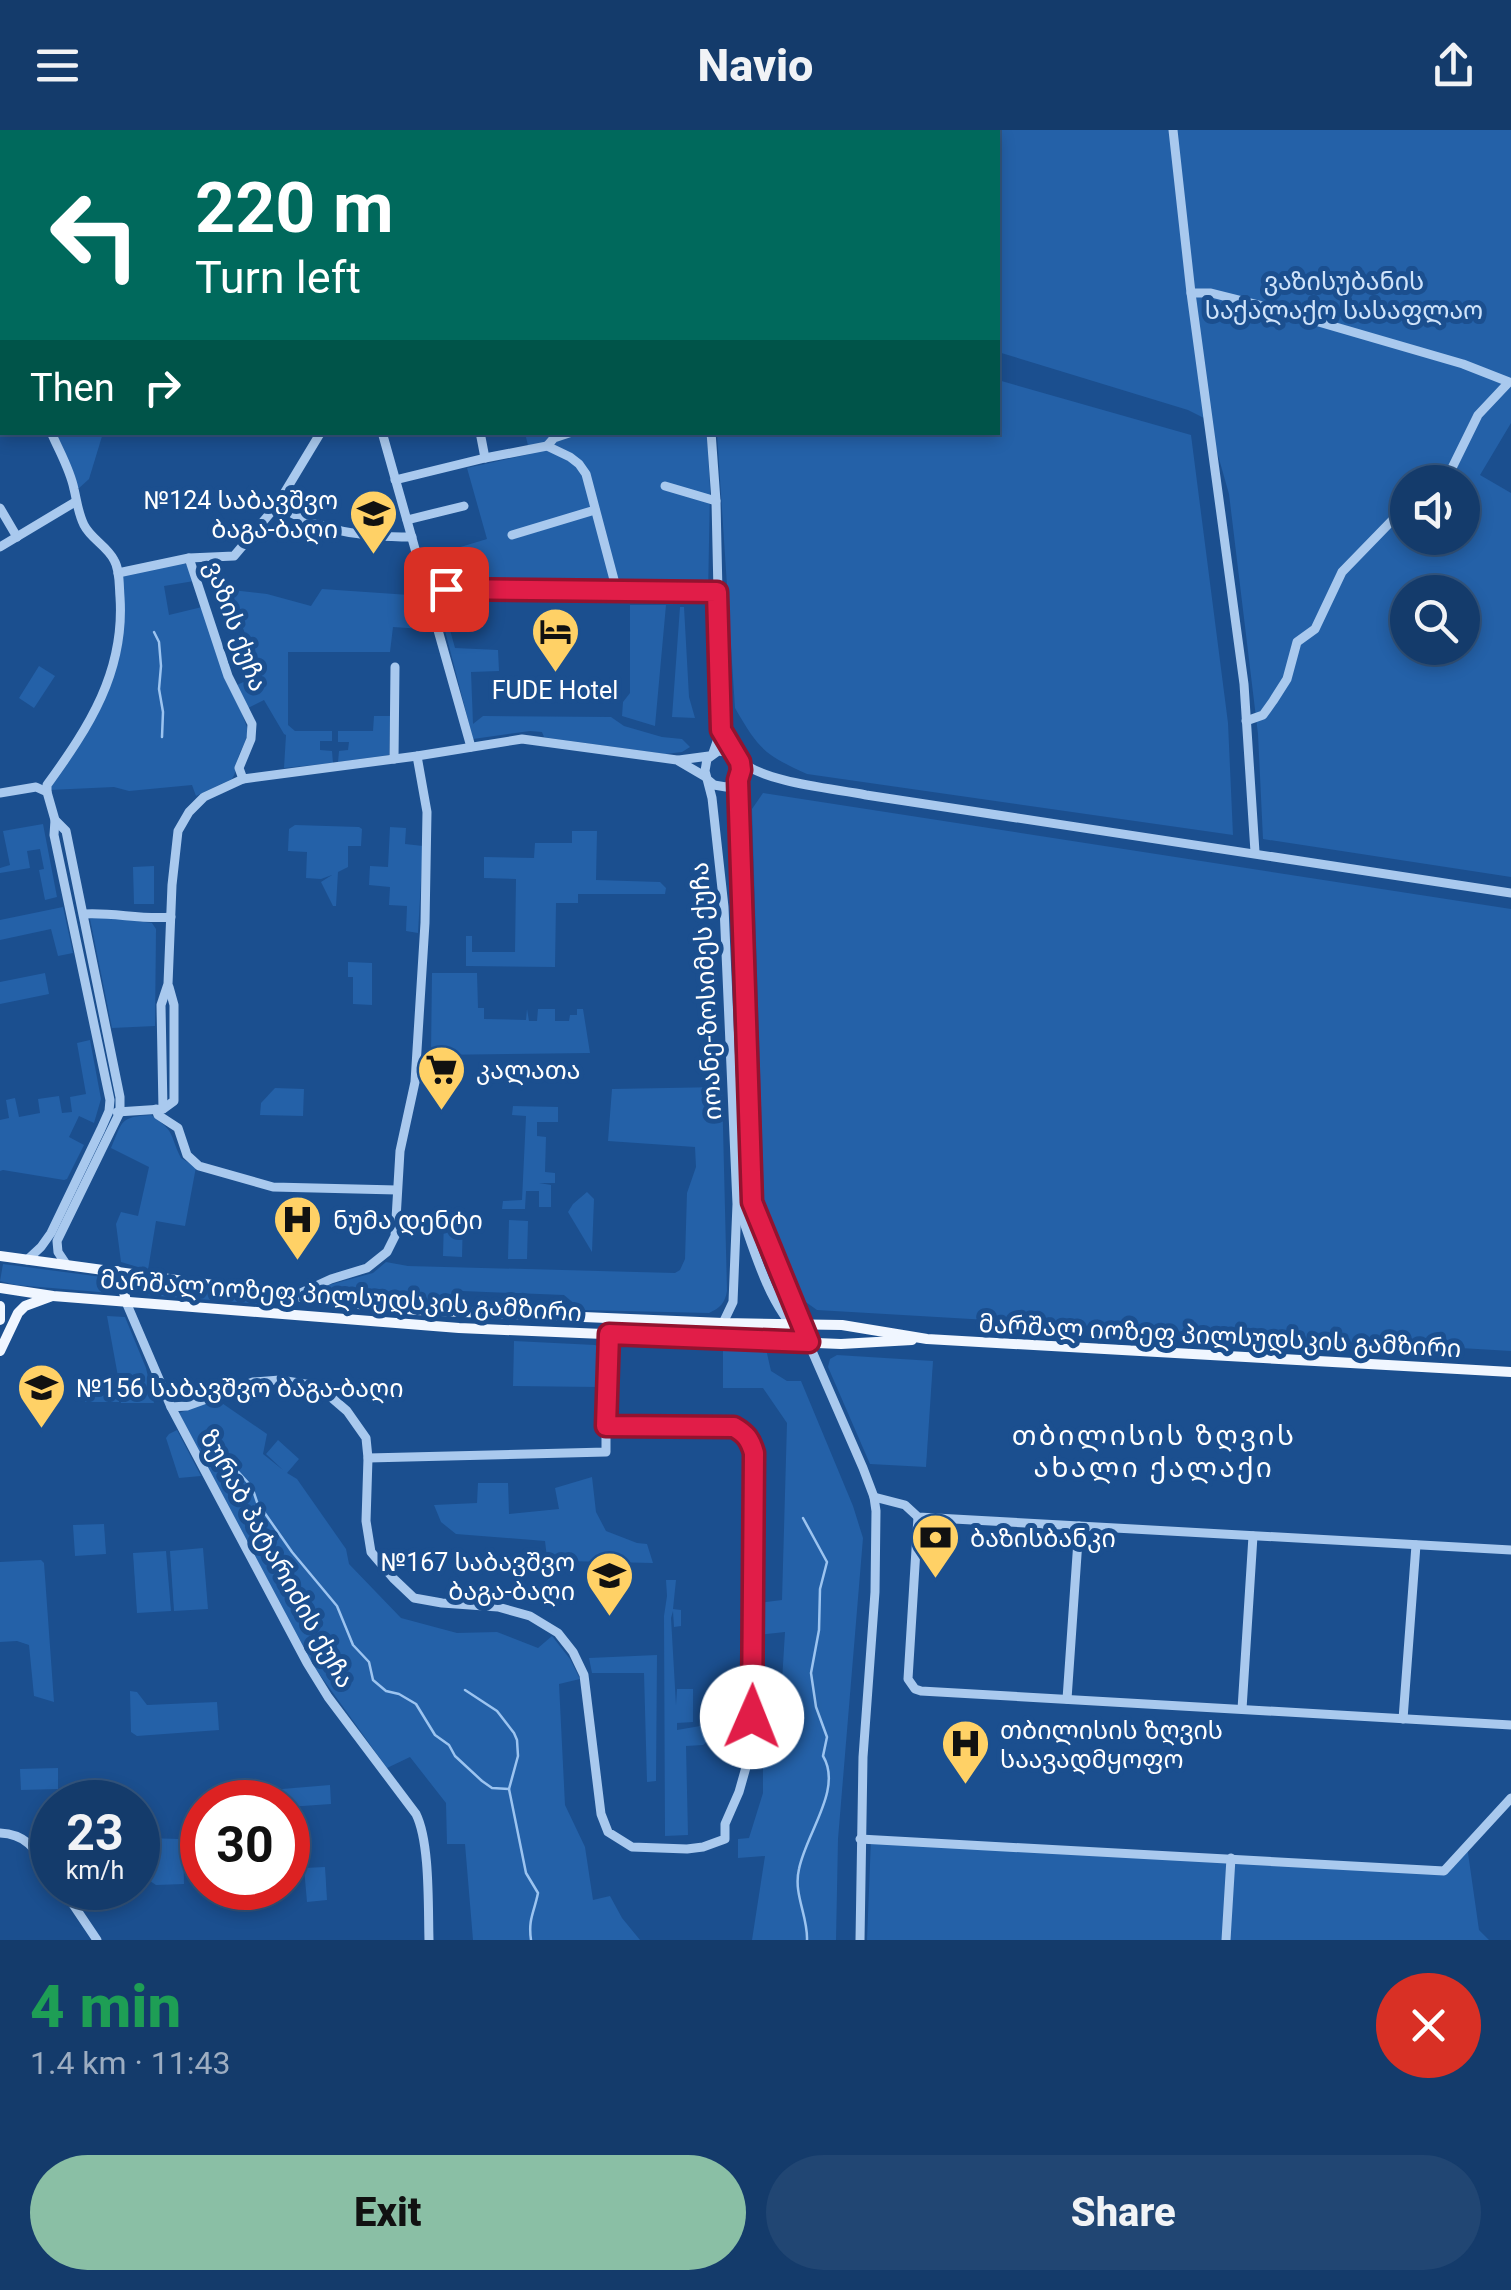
<!DOCTYPE html>
<meta charset="utf-8">
<style>
:root{--surface:#143b6b;--page:#214673;--text:#f1f3f6;--muted:#9dadc1;--line:#33557e;--accent:#8abfa5}
body{margin:0;font-family:Roboto,"Noto Sans Georgian",sans-serif;background:var(--page);color:var(--text);height:100vh;display:flex;flex-direction:column;font-size:38px;white-space:nowrap}
*{box-sizing:border-box;margin:0}
p{font-size:32px;color:var(--muted)}
.icon{flex:none;width:55px;height:55px;fill:none;stroke:currentColor;stroke-width:2;stroke-linecap:round;stroke-linejoin:round}
.map{position:relative;height:1810px;overflow:hidden}
.panel{display:flex;flex-direction:column;background:var(--surface);flex:1}
.panel>*{flex:none}
.banner{position:absolute;left:0px;top:0px;width:1000px;height:305px;box-shadow:0 5px 15px #0003,0 0 0 2px var(--line);background:#00695c;color:#fff;overflow:hidden}
.controls{position:absolute;left:1390px;top:335px;display:grid;gap:20px}
.controls a{display:grid;place-items:center;width:90px;height:90px;border-radius:50%;background:var(--surface);box-shadow:0 5px 15px #0003,0 0 0 2px var(--line);font-size:50px}
.speed{position:absolute;left:30px;top:1650px;display:flex;gap:20px;font-size:50px;font-weight:700;text-align:center}
.speed>*{display:grid;place-content:center;width:130px;height:130px;border-radius:50%;background:var(--surface);box-shadow:0 5px 15px #0003,0 0 0 2px var(--line);line-height:1}
.speed small{font-size:25px;font-weight:400}
.speed .limit{border:15px solid #d22;background:#fff;color:#111}
.pin{position:absolute;display:grid;place-items:center;width:85px;height:85px;color:#fff;margin:-42px;border-radius:20px;box-shadow:0 5px 15px #0006}
.me{position:absolute;width:110px;margin:-55px;rotate:1deg;stroke-linejoin:round;filter:drop-shadow(0 0 8px #0008)}
.turn{display:flex;align-items:center;gap:35px;height:210px;padding:0 30px;font-size:45px}
.turn .icon{width:130px;height:130px;stroke-width:2.5}
.turn b{display:block;font-size:70px;line-height:85px}
.then{display:flex;align-items:center;height:95px;padding:0 30px;background:#0003;gap:20px;font-size:38px}
.round{display:grid;place-items:center;flex:none;width:105px;height:105px;border-radius:52px;background:var(--page)}
.head{display:flex;align-items:center;justify-content:space-between;height:170px;padding:0 30px}
h1{font-size:60px;font-weight:800;line-height:75px;color:#1e9e55}
.primary-button{display:flex;gap:20px;margin-top:auto;padding:20px 30px}
.primary-button a{flex:1;height:115px;border-radius:60px;background:var(--accent);color:#111;font-size:40px;font-weight:800;line-height:115px;text-align:center}
.primary-button a+a{background:var(--page);color:var(--text)}
header{display:flex;justify-content:space-between;align-items:center;height:130px;padding:0 30px;background:var(--surface);font-size:45px;font-weight:800}
.map>svg:first-child{display:block}
.green{fill:#2461a8;fill-rule:evenodd}
.lines{fill:none;stroke-linecap:round;stroke-linejoin:round}
.stream{stroke:#9cc4f0;stroke-width:2.5}
.minor{stroke:#a9c9ee;stroke-width:9}
.major{stroke:#f0f6ff;stroke-width:10}
.route-casing{stroke:#92132f;stroke-width:25}
.route{stroke:#e11d48;stroke-width:18}
.labels{text-anchor:middle;dominant-baseline:central;stroke-width:10;stroke-linejoin:round;paint-order:stroke}
.park-label{font-size:25px;fill:#cfe3fa;stroke:#1b4f8f}
.poi-label{font-size:25px;fill:#fff;stroke:#1b4f8f;text-anchor:start}
.street-label{font-size:25px;fill:#fff;stroke:#1b4f8f}
.neighbourhood-label{font-size:28px;letter-spacing:2.5px;fill:#fff;stroke:#1b4f8f}
</style>
<header><svg class="icon" aria-label="menu" viewBox="0 0 24 24"><path d="M4 6h16M4 12h16M4 18h16"/></svg>Navio<svg class="icon" aria-label="share" viewBox="0 0 24 24"><path d="M12 15V3M7 8l5-5 5 5M5 13v7h14v-7"/></svg></header>
<div class="map">
<svg width="1511" height="1810" viewBox="0 0 1511 1810">
<rect width="100%" height="100%" fill="#1b4f8f"/>
<g class="green">
<path d="M0 0H299L300 2H2V7L0 6Z"/>
<rect x="306" y="0" width="368" height="2"/>
<path d="M681 0H1511V293L1480 345 1511 363V747L1263 709 1258 604 1229 364 1208 290 1188 280 998 222V2H681ZM1408 352H1462V408H1408ZM1408 462H1462V518H1408Z"/>
<path d="M998 250 1191 305 1228 593 1233 705 807 644C763 624 759 619 735 578L717 303 998 302Z"/>
<path d="M54 303H103L89 349 78 359Z"/>
<path d="M525 303H707L710 359 708 467 433 460 424 428 487 409 467 338 530 324Z"/>
<path d="M182 432 189 436 194 451 164 456 169 485 202 477 248 600C247 611 241 618 238 628 236 636 237 641 232 649L196 666 192 655 129 661 114 657 49 660V656L76 620 121 508 123 444Z"/>
<path d="M322 459 424 466 436 500 393 497 390 522H288V595L295 601H332V611H320V620L332 621 333 633 284 638 286 605 284 604 264 570 248 578 237 555 260 544 240 490 232 460 267 464 311 476Z"/>
<path d="M435 462 440 463 455 518 498 520 499 541 471 542 473 594 483 586 611 587 624 596 662 607 682 609 690 617 682 622 665 624 549 608 544 607 542 602 530 601 473 609Z"/>
<path d="M630 475H666L655 596 622 586 623 572 630 563Z"/>
<path d="M680 477H684L689 567 695 588 672 587Z"/>
<path d="M39 536 55 546 34 578 19 568Z"/>
<path d="M374 586H390L389 625 338 632 339 621 348 620 349 612H338V601H373Z"/>
<path d="M763 663 1511 779V1221L817 1180 800 1168 764 1074 752 679Z"/>
<path d="M43 694 57 767 45 770 39 740 44 739 40 719 27 721 30 738 0 743V738L10 735 3 701Z"/>
<path d="M295 695 359 697 362 699 361 716H348V737L338 742 336 776H333L321 752 332 745 321 749 306 748 307 722 288 721 289 699Z"/>
<path d="M390 697 406 698 405 714 423 716 418 803 406 801 407 776 389 775 390 757 369 755 370 736 388 737Z"/>
<path d="M572 701H597L596 750 660 752 666 758 665 764H578V773H556L555 837 466 836V806H472V822H515L516 749 484 748V727L534 728 535 713H572Z"/>
<path d="M154 736V774H134L133 737Z"/>
<path d="M63 777 73 823 58 826 51 799 0 810V790Z"/>
<path d="M99 786 152 793 156 799 155 896 112 898 90 789Z"/>
<path d="M348 832 372 833V875L353 874V847H348Z"/>
<path d="M45 843 49 864 0 874V852Z"/>
<path d="M432 843H477L478 878H484V889L526 890 527 879 529 891H537L538 879H555V891H569L570 885H577V879H583L590 923 431 925Z"/>
<path d="M90 910 101 969 94 993 79 986 69 1007 84 1015 67 1049 64 1050 3 1040 0 1041V990L9 988 6 970 15 968 19 987 40 983 38 969 59 966 62 983 72 982 70 967 86 964 77 913Z"/>
<path d="M722 957 727 1161C725 1173 720 1178 709 1183L582 1180 564 1165 462 1161 459 1175 400 1174 322 1162 321 1158 325 1156 373 1143 386 1132 408 1136 675 1143 680 1140 685 1129 687 1063 696 1037 695 1017 608 1011 612 959Z"/>
<path d="M275 958 304 959 303 986 260 985 261 973Z"/>
<path d="M513 976 558 977V992H537V1006L546 1007 545 1042 555 1043V1053H539L551 1055V1077H539V1061H526L525 1079H502L503 1071 522 1070 526 986 512 985Z"/>
<path d="M151 985C176 1002 169 1004 181 1028L196 1037 185 1096 156 1091 148 1140 121 1132 116 1094 121 1082 138 1086 149 1037 111 1018C123 990 120 987 151 985Z"/>
<path d="M587 1062 594 1069 592 1122 568 1082 573 1074Z"/>
<path d="M444 1087 463 1088 462 1127 443 1126Z"/>
<path d="M509 1090 528 1091 527 1129H508Z"/>
<path d="M3 1134 110 1148 113 1151 115 1158 111 1163 16 1155 0 1151Z"/>
<path d="M147 1153 287 1172V1176L146 1165Z"/>
<path d="M107 1186 125 1187 146 1238 154 1273H121L119 1259V1272H85L86 1252H119Z"/>
<path d="M514 1211 595 1215 599 1217V1257L513 1256Z"/>
<path d="M723 1219H766L771 1241 787 1251H801L853 1376 863 1408 838 1709 836 1810H752L765 1726 738 1728V1709L749 1708 763 1663V1634L777 1633 785 1502 758 1505 757 1473 782 1470 787 1293 763 1258H723Z"/>
<path d="M837 1225 933 1231 926 1337 870 1334 828 1237 830 1229Z"/>
<path d="M216 1269 267 1304 263 1324 283 1340 266 1324 278 1310 299 1329 287 1343 297 1349 346 1419 349 1434 401 1488 457 1503 497 1502 538 1518 552 1506 570 1529 580 1549 559 1554 565 1675 585 1717 593 1770 610 1766 622 1788 640 1810H473L465 1714H447L446 1673 410 1627 387 1638 305 1524 179 1283Z"/>
<path d="M177 1300 201 1346 179 1348 166 1308 169 1304Z"/>
<path d="M592 1347 596 1382 606 1401 637 1413 647 1414 653 1433 566 1431 562 1440 549 1445 545 1411 456 1404 441 1392 434 1375 477 1373 478 1353H508L509 1384 559 1379 555 1358Z"/>
<path d="M104 1394 106 1424 75 1426 73 1395Z"/>
<path d="M203 1418 208 1479 174 1481 170 1421Z"/>
<path d="M166 1421 171 1481 137 1483 133 1423Z"/>
<path d="M41 1430 44 1433 54 1572 34 1566 29 1515 17 1511 0 1512V1432Z"/>
<path d="M666 1450H676L673 1479 681 1480V1496L674 1497 673 1481 671 1488 676 1575 677 1559H693V1592L677 1593V1600L706 1595 710 1599V1609L703 1615 686 1616 688 1705 665 1706 664 1486 667 1466Z"/>
<path d="M657 1525 656 1651 647 1652 644 1543H592L589 1528Z"/>
<path d="M130 1561 137 1562 147 1575 217 1572 219 1600 137 1606 131 1602Z"/>
<path d="M58 1638V1659L21 1660 20 1639Z"/>
<path d="M330 1655 331 1674 288 1677V1672H283L282 1659Z"/>
<path d="M147 1708 179 1709 183 1713 184 1754 156 1755 150 1751Z"/>
<path d="M871 1709 1443 1741 1467 1716 1479 1800 1489 1810H867Z"/>
<path d="M325 1737 327 1770 307 1772 304 1738Z"/>
</g>
<g class="lines">
<g class="stream">
<path d="M154 502 159 512 161 536 159 559 163 582 162 607"/>
<path d="M223 1325 252 1357 257 1372 292 1422 337 1476 353 1515 369 1532 373 1550 386 1561 399 1564 416 1574 435 1605 449 1615 455 1626 482 1651 492 1658 509 1659"/>
<path d="M803 1388 827 1432 820 1459 819 1500 811 1543 816 1577 827 1607 823 1626C843 1659 806 1703 799 1739 793 1764 808 1786 807 1810"/>
<path d="M465 1560 497 1581 514 1603 517 1610 518 1626 509 1659 526 1743 538 1763C534 1783 528 1789 531 1810"/>
</g>
<g class="minor">
<path d="M306 0V2"/>
<path d="M410 0V2"/>
<path d="M674 0V2"/>
<path d="M1173 0 1191 163 1244 554 1255 722"/>
<path d="M0 9H2"/>
<path d="M0 118 2 119"/>
<path d="M0 137 2 138"/>
<path d="M1191 163H1211L1267 177 1463 234 1509 252 1478 285 1451 340 1438 352"/>
<path d="M0 178 2 183"/>
<path d="M0 205 2 203"/>
<path d="M0 284 2 282"/>
<path d="M382 302 471 617"/>
<path d="M480 302 485 328"/>
<path d="M711 302 716 371 721 600 713 623"/>
<path d="M547 316 554 308 572 302"/>
<path d="M395 350 485 328 547 316 570 327 579 334 586 344 617 461"/>
<path d="M665 356 716 371"/>
<path d="M277 375C321 402 362 407 412 407"/>
<path d="M0 378 17 407"/>
<path d="M407 390 464 376"/>
<path d="M512 405 595 380"/>
<path d="M0 417 75 372"/>
<path d="M189 428 228 546 252 594 251 609 239 638 243 649"/>
<path d="M118 443 189 428 234 426 277 375 321 302"/>
<path d="M443 461 446 459 717 462"/>
<path d="M1246 591 1263 585 1273 571 1287 549 1297 512 1315 499 1342 442 1408 374"/>
<path d="M394 629 395 537"/>
<path d="M679 630 709 626"/>
<path d="M740 631C767 653 830 658 866 665L1511 763"/>
<path d="M708 650 714 655 726 657 737 650 741 636 733 623 718 621 707 629 705 641 712 668 724 777 737 1074 733 1172 723 1193"/>
<path d="M737 650 752 1072 795 1182 863 1338 874 1367 876 1381 875 1462 863 1627 860 1810"/>
<path d="M47 662V655C89 597 125 542 120 467 119 455 120 440 114 430 107 416 91 409 84 395 78 383 77 371 74 359 70 339 59 321 51 302"/>
<path d="M0 663 36 657 47 662 55 690 54 705 110 970 109 981 101 999 51 1103 41 1117 27 1130"/>
<path d="M55 690 66 701 120 967V982L57 1111 58 1122 66 1134"/>
<path d="M84 784C113 782 142 790 171 787"/>
<path d="M156 979 158 985 178 998 187 1025 199 1036 273 1057 397 1060"/>
<path d="M163 979 161 875 168 854 172 755 178 701 189 682 204 667 243 649 417 626 522 609 677 630 706 647"/>
<path d="M117 982 163 979 174 971V875L169 857"/>
<path d="M740 1081C756 1125 770 1181 808 1212"/>
<path d="M296 1165 331 1149 367 1138 387 1122 395 1106 400 1021 415 952 425 793 427 682 417 626"/>
<path d="M126 1172 171 1277 307 1533 328 1567 416 1684C430 1712 428 1776 429 1810"/>
<path d="M171 1277 187 1276 253 1252 280 1250 318 1256 347 1281 366 1308 368 1328 366 1391 371 1422 394 1449 414 1468 442 1473 498 1477 530 1486 558 1503 573 1522 584 1545 601 1684 608 1702 632 1717 687 1719 703 1717 725 1709V1694L739 1662 752 1616 753 1323 747 1305 734 1297 606 1296 609 1204"/>
<path d="M368 1328 606 1322V1296"/>
<path d="M874 1367 905 1375 918 1387 1511 1420"/>
<path d="M918 1387 908 1549 915 1559 921 1561 1511 1595"/>
<path d="M1067 1569 1079 1396"/>
<path d="M1242 1579 1253 1406"/>
<path d="M1403 1589 1416 1415"/>
<path d="M0 1703C28 1704 37 1722 52 1744"/>
<path d="M860 1709 1444 1741 1511 1668"/>
<path d="M62 1758 97 1810"/>
<path d="M1226 1810 1231 1728"/>
</g>
<g class="major">
<path d="M0 1126 339 1172 417 1180 723 1193 842 1195 927 1209 1511 1242"/>
<path d="M117 1141 122 1151 126 1172"/>
<path d="M0 1158 53 1166 459 1198 841 1214 912 1210"/>
<path d="M0 1176V1190"/>
<path d="M0 1221 18 1183 25 1176 52 1166"/>
</g>
</g>
<g class="lines">
<defs>
<path id="route" d="M446 459 717 462 721 600 740 632 741 640 738 650 752 1072 809 1212 609 1204 606 1296 734 1297C746 1304 750 1309 754 1323L752 1587"/>
</defs>
<use href="#route" class="route-casing"/>
<use href="#route" class="route"/>
</g>
<defs>
<symbol id="school-pin" viewBox="-11 -11 22 30"><path d="M0 17L-7.5 6A9.5 9.5 0 1 1 7.5 6Z" fill="#ffd166" stroke="#1b4f8f"/><path d="M0-5L7-2L0 1L-7-2ZM-4 1L0 2.5L4 1V4Q0 6-4 4Z" fill="#111"/></symbol>
<symbol id="hotel-pin" viewBox="-11 -11 22 30"><path d="M0 17L-7.5 6A9.5 9.5 0 1 1 7.5 6Z" fill="#ffd166" stroke="#1b4f8f"/><path d="M-6-4.5h1.5V1H6V5H4.5V3h-9V5H-6ZM-4 0a1.8 1.8 0 1 1 3.6 0ZM.5 0V-2.5h3Q6-2.5 6 0Z" fill="#111"/></symbol>
<symbol id="supermarket-pin" viewBox="-11 -11 22 30"><path d="M0 17L-7.5 6A9.5 9.5 0 1 1 7.5 6Z" fill="#ffd166" stroke="#1b4f8f"/><path d="M-6-5.5h2.5l.6 2H6L4.5 2H-2.5L-4.4-4H-6ZM-1.5 3.2a1.3 1.3 0 1 0 .1 0ZM3 3.2a1.3 1.3 0 1 0 .1 0Z" fill="#111"/></symbol>
<symbol id="hospital-pin" viewBox="-11 -11 22 30"><path d="M0 17L-7.5 6A9.5 9.5 0 1 1 7.5 6Z" fill="#ffd166" stroke="#1b4f8f"/><path d="M-5-5h3v3.5h4V-5h3V5h-3V1.5h-4V5h-3Z" fill="#111"/></symbol>
<symbol id="bank-pin" viewBox="-11 -11 22 30"><path d="M0 17L-7.5 6A9.5 9.5 0 1 1 7.5 6Z" fill="#ffd166" stroke="#1b4f8f"/><path d="M-6-4H6V4H-6ZM0-2.3a2.3 2.3 0 1 0 0 4.6a2.3 2.3 0 1 0 0-4.6Z" fill="#111"/></symbol>
</defs>
<g fill-rule="evenodd">
<use href="#school-pin" x="346" y="356" width="55" height="75"/>
<use href="#hotel-pin" x="528" y="474" width="55" height="75"/>
<use href="#supermarket-pin" x="414" y="912" width="55" height="75"/>
<use href="#hospital-pin" x="270" y="1062" width="55" height="75"/>
<use href="#school-pin" x="14" y="1230" width="55" height="75"/>
<use href="#bank-pin" x="908" y="1380" width="55" height="75"/>
<use href="#school-pin" x="582" y="1418" width="55" height="75"/>
<use href="#hospital-pin" x="938" y="1586" width="55" height="75"/>
</g>
<g class="labels">
<g class="park-label">
<text x="1344" y="151">ვაზისუბანის<tspan x="1344" dy="29">საქალაქო სასაფლაო</tspan></text>
</g>
<g class="poi-label">
<text x="338" y="370" text-anchor="end">№124 საბავშვო<tspan x="338" dy="29">ბაგა-ბაღი</tspan></text>
<text x="555" y="560" text-anchor="middle">FUDE Hotel</text>
<text x="476" y="940">კალათა</text>
<text x="333" y="1090">ნუმა დენტი</text>
<text x="76" y="1258">№156 საბავშვო ბაგა-ბაღი</text>
<text x="970" y="1408">ბაზისბანკი</text>
<text x="575" y="1432" text-anchor="end">№167 საბავშვო<tspan x="575" dy="29">ბაგა-ბაღი</tspan></text>
<text x="1000" y="1600">თბილისის ზღვის<tspan x="1000" dy="29">საავადმყოფო</tspan></text>
</g>
<g class="street-label">
<text transform="translate(236 496) rotate(70)">ვაზის ქუჩა</text>
<text transform="translate(706 861) rotate(-93)">იოანე-ზოსიმეს ქუჩა</text>
<text transform="translate(341 1166) rotate(4)">მარშალ იოზეფ პილსუდსკის გამზირი</text>
<text transform="translate(1220 1206) rotate(3)">მარშალ იოზეფ პილსუდსკის გამზირი</text>
<text transform="translate(277 1429) rotate(61)">ზურაბ პატარიძის ქუჩა</text>
</g>
<g class="neighbourhood-label">
<text x="1154" y="1305">თბილისის ზღვის<tspan x="1154" dy="32">ახალი ქალაქი</tspan></text>
</g>
</g>
</svg>
<div class="controls">
<a><svg class="icon" aria-label="sound" viewBox="0 0 24 24"><path d="M4 9h4l5-4v14l-5-4H4zM17 9q2 3 0 6"/></svg></a>
<a><svg class="icon" aria-label="search" viewBox="0 0 24 24"><circle cx="10" cy="10" r="6"/><path d="M15 15l6 6"/></svg></a>
</div>
<div class="speed"><div>23<small>km/h</small></div><div class="limit">30</div></div>
<div class="pin" style="left:446px;top:459px;background:#d93025"><svg class="icon" aria-label="arrive" viewBox="0 0 24 24"><path d="M6 21V4h12l-3 4 3 4H6"/></svg></div>
<svg class="me" style="left:752px;top:1587px" viewBox="-20 -20 40 40"><circle r="19" fill="#fff"/><path d="M0-13L10 11 0 6-10 11z" fill="#e11d48"/></svg>
<div class="banner">
<div class="turn"><svg class="icon" aria-label="left" viewBox="0 0 24 24"><path d="M17 20v-9H6M10 6l-5 5 5 5"/></svg><div><b>220 m</b>Turn left</div></div>
<div class="then">Then<svg class="icon" aria-label="right" viewBox="0 0 24 24"><path d="M7 20v-9h11M14 6l5 5-5 5"/></svg></div>
</div>
</div>
<section class="panel">
<div class="head"><div><h1>4 min</h1><p>1.4 km · 11:43</p></div><a class="round" style="background:#d93025;color:#fff"><svg class="icon" aria-label="close" viewBox="0 0 24 24"><path d="M6 6l12 12M18 6L6 18"/></svg></a></div>
<div class="primary-button"><a>Exit</a><a>Share</a></div>
</section>
